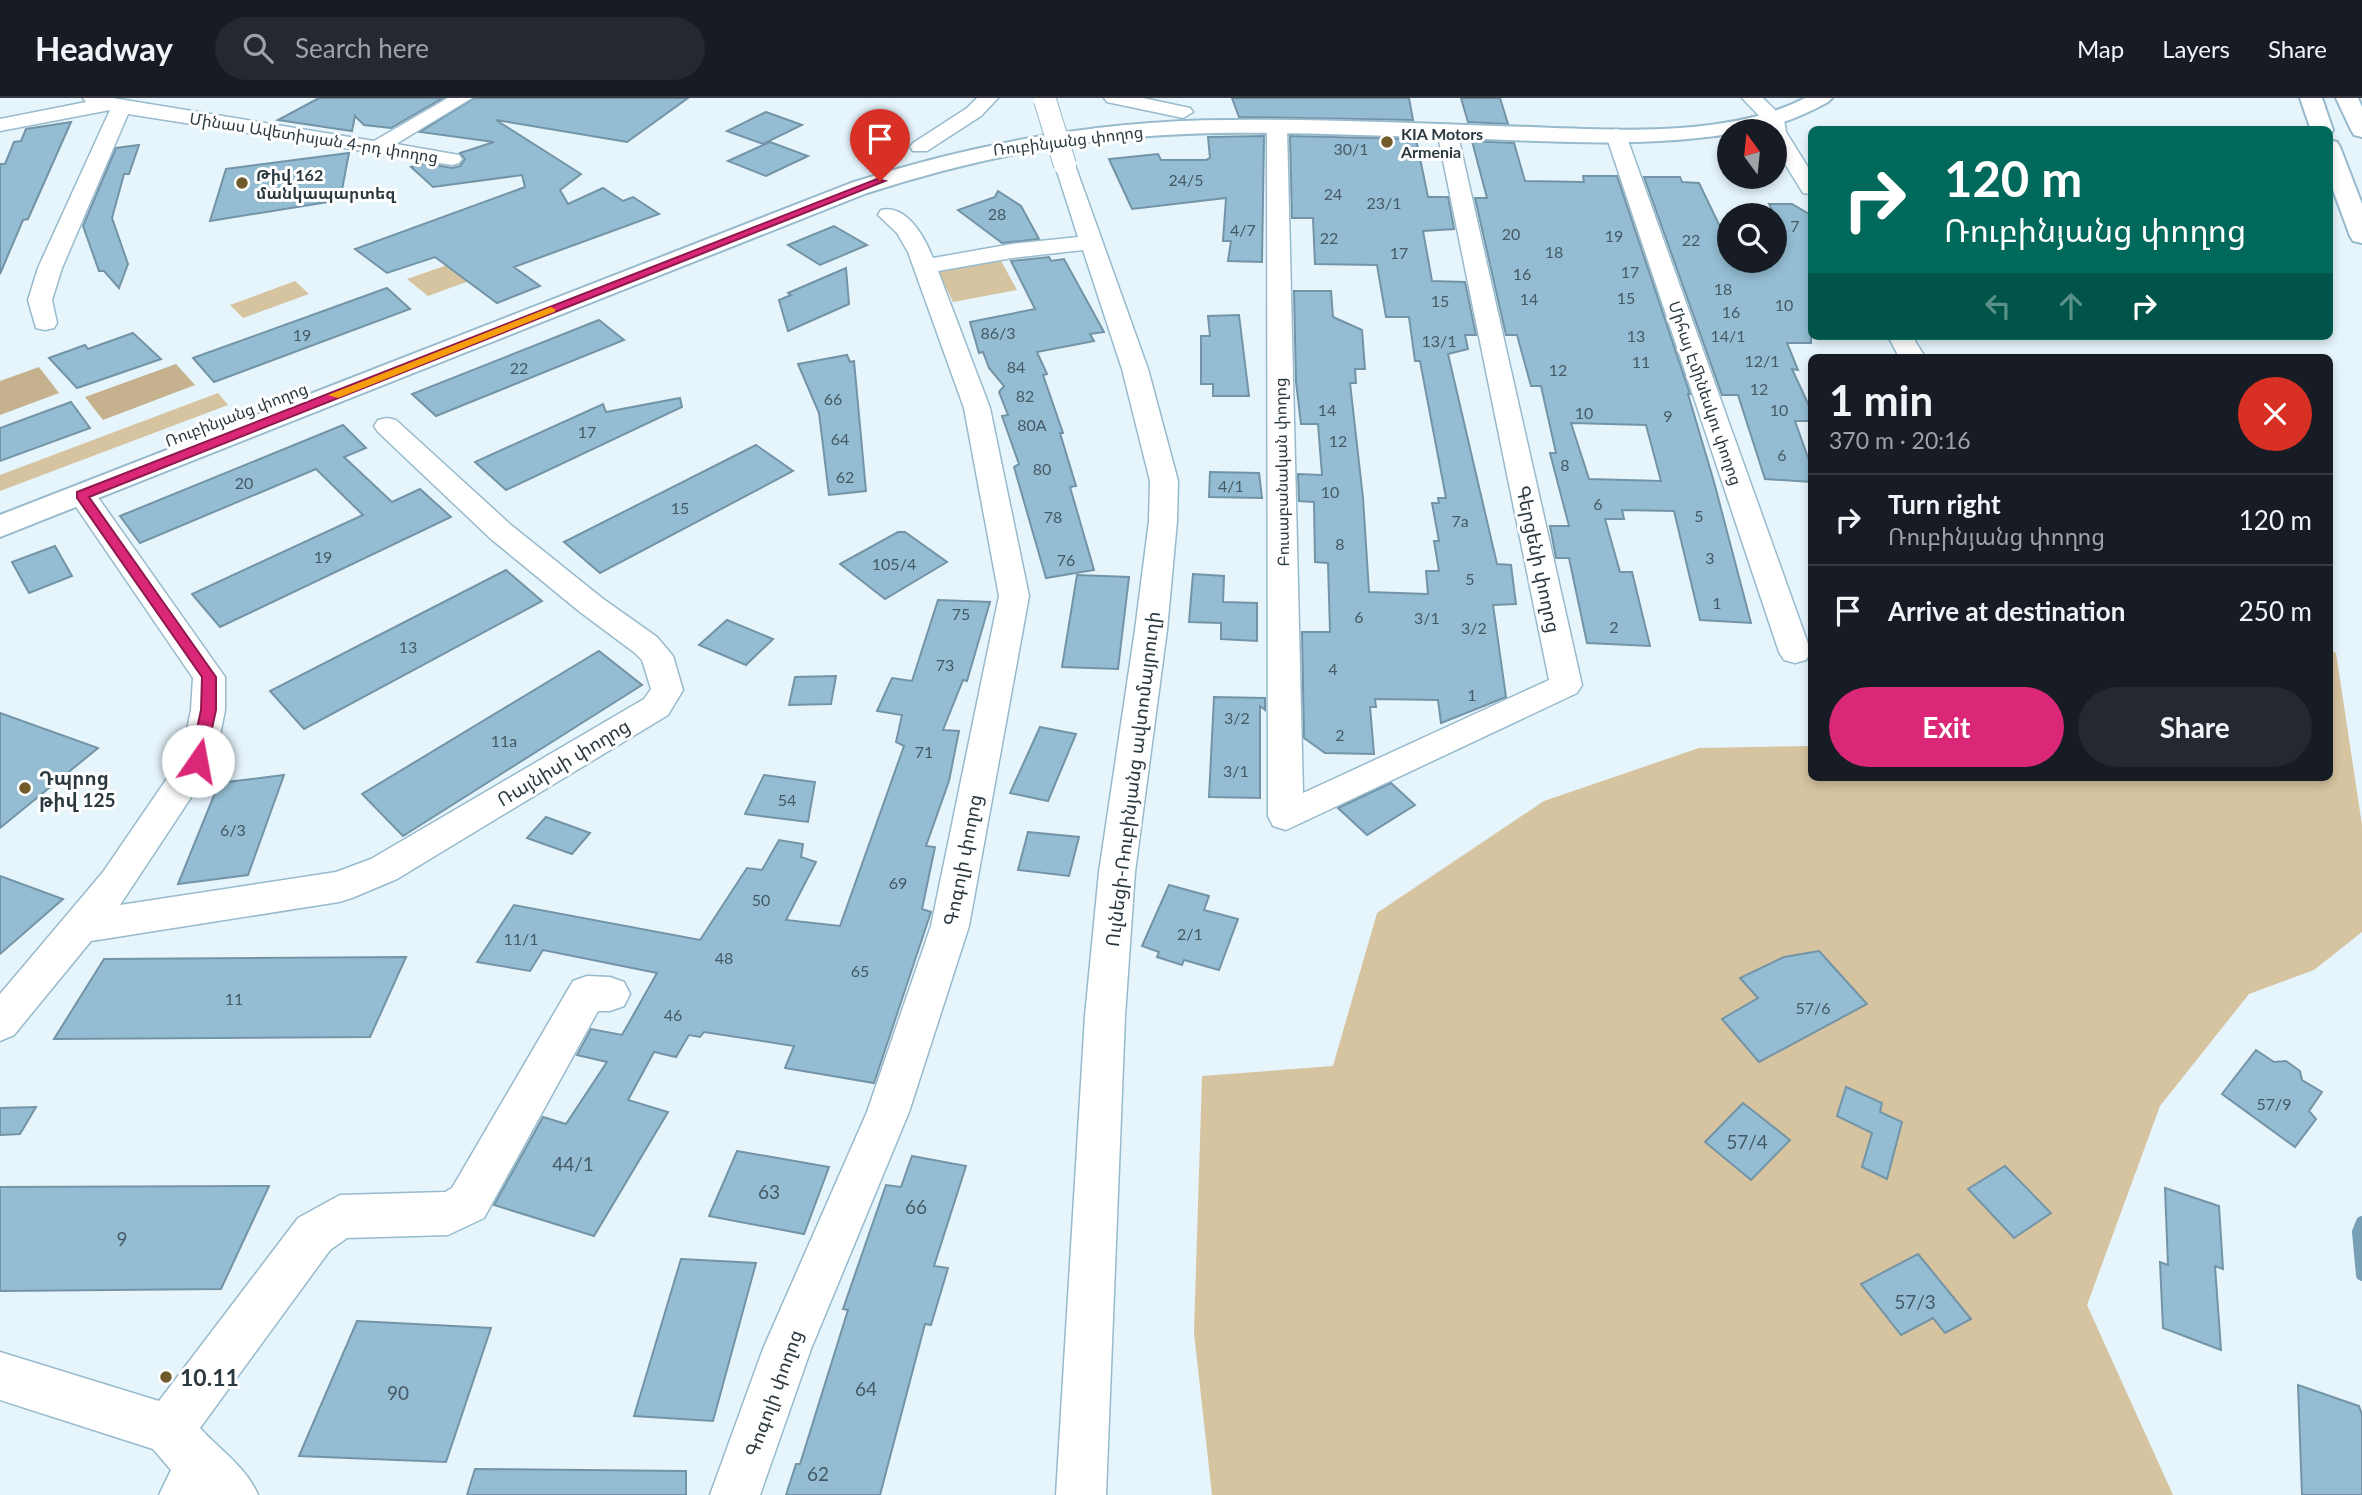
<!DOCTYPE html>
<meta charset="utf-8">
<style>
:root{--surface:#171b24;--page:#242831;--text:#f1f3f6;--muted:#9ea1a6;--line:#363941;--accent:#db2777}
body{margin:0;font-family:Lato,"Noto Sans Armenian",sans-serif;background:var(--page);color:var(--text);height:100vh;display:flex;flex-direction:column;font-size:26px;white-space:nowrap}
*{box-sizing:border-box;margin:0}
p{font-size:23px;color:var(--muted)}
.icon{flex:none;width:38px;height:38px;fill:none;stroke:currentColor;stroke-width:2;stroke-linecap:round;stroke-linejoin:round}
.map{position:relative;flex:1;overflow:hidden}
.drawer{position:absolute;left:1808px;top:256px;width:525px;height:427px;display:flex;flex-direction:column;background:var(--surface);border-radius:10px;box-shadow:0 4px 10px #0003}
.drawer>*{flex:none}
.top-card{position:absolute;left:1808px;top:28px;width:525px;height:214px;border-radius:10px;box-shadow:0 4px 10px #0003;background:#00695c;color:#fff;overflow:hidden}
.needle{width:46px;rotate:345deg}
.tools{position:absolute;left:1717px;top:21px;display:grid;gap:14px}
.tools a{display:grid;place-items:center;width:70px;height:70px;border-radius:50%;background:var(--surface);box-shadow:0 4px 10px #0003;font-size:35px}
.pin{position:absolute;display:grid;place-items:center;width:60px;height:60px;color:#fff;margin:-72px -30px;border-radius:50% 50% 50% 0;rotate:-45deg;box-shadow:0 0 7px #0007}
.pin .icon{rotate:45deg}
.me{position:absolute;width:77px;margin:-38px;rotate:12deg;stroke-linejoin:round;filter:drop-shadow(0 0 5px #0008)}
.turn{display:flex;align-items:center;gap:24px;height:147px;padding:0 21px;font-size:32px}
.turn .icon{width:91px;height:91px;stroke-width:2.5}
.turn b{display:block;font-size:49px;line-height:60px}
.lanes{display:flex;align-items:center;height:66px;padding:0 21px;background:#0003;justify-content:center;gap:35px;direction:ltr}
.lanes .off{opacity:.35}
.round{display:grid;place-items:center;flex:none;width:74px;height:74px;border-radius:37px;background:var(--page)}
.headline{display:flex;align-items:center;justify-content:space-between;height:119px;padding:0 21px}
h1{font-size:42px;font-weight:700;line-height:52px}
.button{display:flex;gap:14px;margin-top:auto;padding:14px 21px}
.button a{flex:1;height:80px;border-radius:42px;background:var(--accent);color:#fff;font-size:28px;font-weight:700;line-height:80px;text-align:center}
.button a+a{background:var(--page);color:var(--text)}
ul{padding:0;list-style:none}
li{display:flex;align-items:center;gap:21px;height:91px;padding:0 21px;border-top:2px solid var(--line)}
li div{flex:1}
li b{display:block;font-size:26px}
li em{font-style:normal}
header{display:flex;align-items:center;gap:42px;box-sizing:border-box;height:98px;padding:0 35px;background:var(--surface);border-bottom:2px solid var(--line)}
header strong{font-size:33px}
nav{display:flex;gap:38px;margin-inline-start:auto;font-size:24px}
.search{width:490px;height:63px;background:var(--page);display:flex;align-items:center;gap:18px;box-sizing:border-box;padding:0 24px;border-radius:38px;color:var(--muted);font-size:26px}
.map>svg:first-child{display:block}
.green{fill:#d6c39f}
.forest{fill:#c5b18d}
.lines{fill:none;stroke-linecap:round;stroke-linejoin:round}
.stream{stroke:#779fb5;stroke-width:12}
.building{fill:#94bdd3;stroke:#7394a6;stroke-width:2;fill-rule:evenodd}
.minor-casing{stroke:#97bacc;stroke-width:3}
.major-casing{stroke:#97bacc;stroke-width:4}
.highway-casing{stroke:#97bacc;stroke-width:4}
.minor{fill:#fff;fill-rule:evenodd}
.major{fill:#fff;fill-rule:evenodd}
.highway{fill:#fff;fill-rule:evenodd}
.minor-bridge-casing{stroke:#97bacc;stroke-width:24;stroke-linecap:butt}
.minor-bridge{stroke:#fff;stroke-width:22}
.route{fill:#db2777;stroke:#8e194d;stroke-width:2}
.slow{fill:#f59e0b}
.poi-dot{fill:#725b2b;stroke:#fefefe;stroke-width:2.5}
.labels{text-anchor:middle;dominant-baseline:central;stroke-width:6;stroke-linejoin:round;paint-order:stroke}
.far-poi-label{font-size:16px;font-weight:bold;fill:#2b3940;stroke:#fefefe;text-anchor:start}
.far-street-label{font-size:16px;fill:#2b3940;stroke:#fefefe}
.number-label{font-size:16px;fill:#455a65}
.street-label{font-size:19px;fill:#2b3940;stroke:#fefefe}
.poi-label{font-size:19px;font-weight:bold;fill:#2b3940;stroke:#fefefe;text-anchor:start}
.near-number-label{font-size:19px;fill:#455a65}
.near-poi-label{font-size:23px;font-weight:bold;fill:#2b3940;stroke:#fefefe;text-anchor:start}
</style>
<header>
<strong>Headway</strong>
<div class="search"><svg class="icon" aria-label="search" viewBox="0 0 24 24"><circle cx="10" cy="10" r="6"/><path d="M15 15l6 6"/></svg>Search here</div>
<nav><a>Map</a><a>Layers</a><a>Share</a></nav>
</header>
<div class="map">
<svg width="2362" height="1397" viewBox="0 0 2362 1397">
<rect width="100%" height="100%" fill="#e6f4fc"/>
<g class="green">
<path d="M1000 161 1017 192 953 204 938 173Z"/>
<path d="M459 163 480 179 428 198 407 181Z"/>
<path d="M295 183 309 196 243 220 230 207Z"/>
<path d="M218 295 228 307 0 393V377Z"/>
<path d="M2329 552 2336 555 2362 727V834L2314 872 2249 896 2160 1008 2087 1207 2173 1397H1212L1194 1235 1202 978 1333 968 1377 815 1544 703 1699 650 1811 648V679H2329Z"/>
</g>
<g class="forest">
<path d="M176 266 195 287 103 322 85 299Z"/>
<path d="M39 269 59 295 0 317V283Z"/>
</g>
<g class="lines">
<path class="stream" d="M2362 1124 2358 1134 2362 1177"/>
</g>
<g class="building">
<path d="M319 0H443L391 30 364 27 355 18 352 33 278 22Z"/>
<path d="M474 0H688L627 44 496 22 581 76 560 92 568 106 603 90 623 103 633 99 659 116 514 169 540 188 497 205 435 159 387 175 355 151 525 89 522 77 433 89 411 69 424 65 452 70 460 68 465 61 460 55 494 44 420 34Z"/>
<path d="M1232 0H1409L1413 22 1239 19Z"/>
<path d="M1461 0H1500L1508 26 1468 24Z"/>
<path d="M766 14 802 27 763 46 727 33Z"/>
<path d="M71 24 28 121 23 122 0 176V66H5L14 44 21 43 26 31Z"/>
<path d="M1264 38 1262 164 1228 163 1231 143H1223L1226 100 1132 111 1109 61 1158 56 1161 62H1206L1210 60 1208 39Z"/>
<path d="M1290 38 1416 41 1428 99H1448L1454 131 1423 133 1432 183 1465 184 1476 237H1465L1468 251 1448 256 1497 466 1511 467 1516 506 1493 507 1506 599 1441 625 1438 602 1375 601 1376 609H1370L1374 656 1325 655 1304 640 1302 534H1330L1328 465 1315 464 1314 404 1299 403 1298 376 1322 377 1318 326H1301L1296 284 1294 193H1331L1333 219 1362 232 1365 271H1355L1356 285H1350L1363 400 1369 494 1428 496 1426 473H1439L1434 443H1439L1432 405H1439L1438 400H1446L1420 263H1415L1409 219H1386L1377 167 1315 166 1313 120H1292Z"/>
<path d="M1472 43 1514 45 1525 83 1584 84 1583 78H1617L1690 296H1688L1714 384 1751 525 1700 522 1674 413 1622 412 1624 421H1605L1620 474H1632L1650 548 1587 545 1569 460H1556L1550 428H1569L1550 355H1556L1541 288H1531L1517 237H1506L1475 100H1487ZM1571 325 1646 327 1661 383 1589 381Z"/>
<path d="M770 44 808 58 766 78 728 63Z"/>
<path d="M139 47 129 76H124L112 120 128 166 119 190 104 173H99L83 128 116 50Z"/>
<path d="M349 55 340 102 210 123 226 71Z"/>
<path d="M1644 79H1680L1682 84 1699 85 1724 137H1729V163H1774V138H1785L1769 106H1792L1811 117V245H1787L1798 272 1792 271 1811 312V323H1795L1811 368V384L1765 381 1738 297H1722Z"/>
<path d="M998 93 1021 108 1039 141 1002 145 958 112 995 99Z"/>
<path d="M834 128 867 147 820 167 788 147Z"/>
<path d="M1049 159 1051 163 1064 161 1104 234 1090 236 1094 243 1037 254 1047 276 1043 277 1063 335H1060L1076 388 1070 389 1094 472 1046 480 1014 369 1019 366 1002 318 1008 317 999 294 1004 288 989 270 983 254 979 255 970 224 1035 211 1011 163Z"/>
<path d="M846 170 849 206 788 233 779 202 791 197 788 195Z"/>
<path d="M387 190 410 211 214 284 193 260Z"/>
<path d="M1239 217 1249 298H1213V286H1201V238H1210L1208 218Z"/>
<path d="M599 222 624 242 436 318 412 296Z"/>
<path d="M133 235 161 261 77 290 49 260 85 247 88 251Z"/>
<path d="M847 257 850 264 854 263 866 393 829 397 819 315 798 266Z"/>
<path d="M680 300 682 309 506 392 475 364 603 306 606 314Z"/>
<path d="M71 304 90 330 0 363V330Z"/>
<path d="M343 327 366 350 344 359 392 404 420 391 451 419 220 529 192 496 363 417 316 371 140 445 120 418Z"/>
<path d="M756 347 793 373 600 475 564 444Z"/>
<path d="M1210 374 1259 375 1262 400 1209 399Z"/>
<path d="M898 434H905L947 464 885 501 840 466Z"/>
<path d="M55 448 72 478 29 495 12 464Z"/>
<path d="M506 472 542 503 304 631 270 593Z"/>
<path d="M1193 476 1224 478 1223 504 1257 505V543L1221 541V525L1189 524Z"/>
<path d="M1077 477 1129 479 1118 571 1062 569Z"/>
<path d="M938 502 990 504 967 583 963 582 943 632 959 633 949 683 926 748 935 749 922 811 931 814 874 985 785 970 794 948 704 934 700 939 689 937 676 959 654 954 628 1002 668 1014 594 1138 494 1107 543 1019 566 1026 607 964 577 957 591 931 622 937 657 875 543 852 530 873 477 864 514 807 700 842 747 770 762 772 779 742 803 746 801 759 816 764 786 822 840 828 904 648 896 644 902 617 877 613 892 580 912 583Z"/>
<path d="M727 522 773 541 746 567 699 547Z"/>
<path d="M599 553 642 587 403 738 362 696Z"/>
<path d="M836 578 831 606 789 607 795 579Z"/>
<path d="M1214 599 1265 600V612L1260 608V700L1209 699Z"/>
<path d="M0 615 98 650 0 730Z"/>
<path d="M1040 629 1076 636 1048 703 1010 695Z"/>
<path d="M284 677 248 777 178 786 219 685Z"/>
<path d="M764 677 815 684 808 724 745 716Z"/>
<path d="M1391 685 1415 707 1367 737 1338 710Z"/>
<path d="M546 719 590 735 572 756 527 740Z"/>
<path d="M1028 734 1079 739 1069 778 1018 772Z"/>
<path d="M0 778 63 801 0 856Z"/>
<path d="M1169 787 1209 798 1204 812 1238 821 1219 872 1184 862 1182 867 1157 859 1159 854 1142 848Z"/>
<path d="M1819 853 1867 906 1759 964 1722 921 1758 900 1740 880 1784 859Z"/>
<path d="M406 859 370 939 54 941 104 861Z"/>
<path d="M2256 952 2274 964 2286 963 2300 973 2302 982 2322 994 2309 1013 2316 1021 2295 1049 2222 996Z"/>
<path d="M1846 989 1882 1005 1880 1014 1902 1024 1887 1081 1862 1069 1872 1035 1837 1018Z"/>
<path d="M1743 1005 1790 1042 1751 1082 1705 1044Z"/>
<path d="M36 1009 20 1036 0 1037V1010Z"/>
<path d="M737 1053 829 1069 804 1136 709 1118Z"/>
<path d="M912 1058 966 1068 934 1168 948 1170 931 1227 925 1226 880 1397H786L796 1366H800L848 1212 843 1211 886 1087 901 1089Z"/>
<path d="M2005 1068 2051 1115 2014 1140 1968 1091Z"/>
<path d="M269 1088 221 1191 0 1193V1089Z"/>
<path d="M2165 1090 2219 1108 2223 1171 2215 1168 2221 1252 2163 1230 2160 1164 2168 1167Z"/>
<path d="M1918 1156 1971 1221 1945 1235 1933 1220 1901 1237 1861 1186Z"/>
<path d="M681 1161 756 1165 713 1323 634 1318Z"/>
<path d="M357 1223 491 1230 446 1364 299 1358Z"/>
<path d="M2298 1287 2359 1308 2362 1317V1397H2302Z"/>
<path d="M475 1371 686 1373V1397H467Z"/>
</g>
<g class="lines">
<defs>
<g id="minor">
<path d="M83 0H113L374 43 448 0H472L396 46 459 57 462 61 459 65 452 67 128 16 62 170 52 202 57 225 54 230 45 232 36 230 28 202 38 170 110 12 0 33V21L86 4Z"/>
<path d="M977 0H998L981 18 927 53H913L910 49 913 45 967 10Z"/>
<path d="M1104 0H1143L1190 10 1193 14 1183 20 1107 4Z"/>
<path d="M1742 0H1763L1784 21 1786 34 1811 74V96L1803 95 1774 48V33H1766L1764 23Z"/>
<path d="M1277 23 1284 25 1287 29 1303 695 1549 582 1437 33 1440 29H1454L1457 33 1582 587 1577 595 1286 732 1273 728 1268 718 1267 29 1270 25Z"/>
<path d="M1616 31 1623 33 1626 37 1811 554 1806 562 1795 565 1784 562 1779 554 1606 37 1609 33Z"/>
<path d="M1065 61 1072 63 1075 67 1148 271 1178 383 1177 423 1167 532 1135 774 1125 918 1106 1397H1056L1085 918 1099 774 1135 532 1149 423 1150 383 1122 271 1083 152 1012 160 938 173 990 310 1029 498 969 828 909 1014 811 1251 760 1397H710L763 1251 867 1014 931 828 999 498 964 310 908 154 897 135 878 117 881 112C907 106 925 140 933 160L1012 146 1078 139 1055 67 1058 63Z"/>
<path d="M1888 238H1912L1925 259H1899Z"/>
<path d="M387 320 396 322 511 427 602 500 657 539 673 558 683 592 668 617 397 781 352 800 339 804 91 843 14 937 0 943V896L103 774 181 660 191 612 193 580 68 397 72 391 82 388 92 391 225 579V612L215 663 120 807 336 774 371 761 644 601 651 591 642 562 635 555 580 514 491 441 378 334 374 328 378 322Z"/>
<path d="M587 878 610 879 624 884 630 896 624 908 610 913H598L484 1120 448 1137 347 1140 330 1152 200 1330C220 1352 247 1370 258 1397H159L171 1372 153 1351 0 1302V1254L159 1303 298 1120 340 1097 445 1094 452 1090 573 883Z"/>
</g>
<path id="major" d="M1805 0H1832L1828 4C1797 21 1766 33 1729 33V36C1632 51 1531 42 1433 39 1324 36 1213 30 1105 42 1023 51 945 70 867 95L0 439V417L851 85C975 45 1101 22 1231 22 1320 21 1408 25 1496 28 1590 30 1721 44 1805 0Z"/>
<g id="highway">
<path d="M2300 0H2322L2333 32 2330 37 2329 32H2311Z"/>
<path d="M2336 0H2358L2362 9V39L2354 37 2351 32Z"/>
<path d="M2329 42 2337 44 2340 49 2362 106V145L2353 143 2350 138 2329 81Z"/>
</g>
</defs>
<use href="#minor" class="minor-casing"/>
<use href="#major" class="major-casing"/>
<use href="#highway" class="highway-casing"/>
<use href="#minor" class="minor"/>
<use href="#major" class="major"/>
<use href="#highway" class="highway"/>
<defs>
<path id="minor-bridge" d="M1045 2 1065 67"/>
</defs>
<use href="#minor-bridge" class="minor-bridge-casing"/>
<use href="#minor-bridge" class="minor-bridge"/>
</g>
<path class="route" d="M877 81 885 83 89 399 216 579V612L205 663 198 669 192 667 190 663 201 612 202 579 77 400V394Z"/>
<path class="slow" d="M551 209 556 212 554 214 338 300 328 297Z"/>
<g class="poi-dot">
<circle cx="1387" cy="44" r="7"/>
<circle cx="242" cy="85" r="7"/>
<circle cx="25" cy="690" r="7"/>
<circle cx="166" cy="1279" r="7"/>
</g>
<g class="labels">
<g class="far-poi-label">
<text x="1401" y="35">KIA Motors<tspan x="1401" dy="18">Armenia</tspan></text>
<text x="256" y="76">Թիվ 162<tspan x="256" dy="18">մանկապարտեզ</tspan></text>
</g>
<g class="far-street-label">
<text transform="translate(314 39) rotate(9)">Մինաս Ավետիսյան 4-րդ փողոց</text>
<text transform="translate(1068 42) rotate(-7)">Ռուբինյանց փողոց</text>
<text transform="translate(1706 295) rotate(71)">Միհայ Էմինեսկու փողոց</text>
<text transform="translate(236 316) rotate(-21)">Ռուբինյանց փողոց</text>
<text transform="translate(1281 374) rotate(-91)">Բուսաբանական փողոց</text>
</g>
<g class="number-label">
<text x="1351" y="50">30/1</text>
<text x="1186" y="81">24/5</text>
<text x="1333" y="95">24</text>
<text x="1384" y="104">23/1</text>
<text x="997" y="115">28</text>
<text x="1795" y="127">7</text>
<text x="1243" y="131">4/7</text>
<text x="1511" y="135">20</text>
<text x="1614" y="137">19</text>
<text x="1329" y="139">22</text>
<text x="1691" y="141">22</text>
<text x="1554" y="153">18</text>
<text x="1399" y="154">17</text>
<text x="1630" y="173">17</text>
<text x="1522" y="175">16</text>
<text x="1723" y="190">18</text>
<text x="1626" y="199">15</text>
<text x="1529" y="200">14</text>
<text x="1440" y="202">15</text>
<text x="1784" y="206">10</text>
<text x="1731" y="213">16</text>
<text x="998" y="234">86/3</text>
<text x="302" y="236">19</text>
<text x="1636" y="237">13</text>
<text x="1728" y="237">14/1</text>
<text x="1439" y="242">13/1</text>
<text x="1762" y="262">12/1</text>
<text x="1641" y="263">11</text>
<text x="1016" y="268">84</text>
<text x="519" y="269">22</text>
<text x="1558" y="271">12</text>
<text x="1759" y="290">12</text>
<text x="1025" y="297">82</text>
<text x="833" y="300">66</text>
<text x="1327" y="311">14</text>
<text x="1779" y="311">10</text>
<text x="1584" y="314">10</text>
<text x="1668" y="317">9</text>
<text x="1032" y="326">80A</text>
<text x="587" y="333">17</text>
<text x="840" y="340">64</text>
<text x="1338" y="342">12</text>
<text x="1782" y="356">6</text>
<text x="1565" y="366">8</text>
<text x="1042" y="370">80</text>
<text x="845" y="378">62</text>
<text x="244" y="384">20</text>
<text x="1231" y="387">4/1</text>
<text x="1330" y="393">10</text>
<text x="1598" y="405">6</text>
<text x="680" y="409">15</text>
<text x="1699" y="417">5</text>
<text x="1053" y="418">78</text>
<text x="1460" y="422">7a</text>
<text x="1340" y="445">8</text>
<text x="323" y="458">19</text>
<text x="1710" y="459">3</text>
<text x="1066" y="461">76</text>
<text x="894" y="465">105/4</text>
<text x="1470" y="480">5</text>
<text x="1717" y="504">1</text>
<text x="961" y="515">75</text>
<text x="1359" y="518">6</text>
<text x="1427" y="519">3/1</text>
<text x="1614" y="528">2</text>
<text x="1474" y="529">3/2</text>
<text x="408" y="548">13</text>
<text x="945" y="566">73</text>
<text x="1333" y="570">4</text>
<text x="1472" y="596">1</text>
<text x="1237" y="619">3/2</text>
<text x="1340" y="636">2</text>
<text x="504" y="642">11a</text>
<text x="924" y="653">71</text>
<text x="1236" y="672">3/1</text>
<text x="787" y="701">54</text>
<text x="233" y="731">6/3</text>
<text x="898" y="784">69</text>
<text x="761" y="801">50</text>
<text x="1190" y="835">2/1</text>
<text x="521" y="840">11/1</text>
<text x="724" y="859">48</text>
<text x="860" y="872">65</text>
<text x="234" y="900">11</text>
<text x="1813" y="909">57/6</text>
<text x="673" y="916">46</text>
<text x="2274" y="1005">57/9</text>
</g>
<g class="street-label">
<text transform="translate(1539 461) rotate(78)">Գերցենի փողոց</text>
<text transform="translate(563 664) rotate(-31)">Ռայնիսի փողոց</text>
<text transform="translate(1132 681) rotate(-83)">Ուլնեցի-Ռուբինյանց ավտոմայրուղի</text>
<text transform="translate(962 762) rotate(-79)">Գոգոլի փողոց</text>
<text transform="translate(773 1295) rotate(-70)">Գոգոլի փողոց</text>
</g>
<g class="poi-label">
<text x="39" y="679">Դպրոց<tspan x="39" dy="22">թիվ 125</tspan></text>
</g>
<g class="near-number-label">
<text x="1747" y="1043">57/4</text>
<text x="573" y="1065">44/1</text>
<text x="769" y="1093">63</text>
<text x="916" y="1108">66</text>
<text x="122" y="1140">9</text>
<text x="1915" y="1203">57/3</text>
<text x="866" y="1290">64</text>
<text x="398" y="1294">90</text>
<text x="818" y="1375">62</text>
</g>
<g class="near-poi-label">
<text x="180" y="1279">10.11</text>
</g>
</g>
</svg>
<div class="tools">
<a><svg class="needle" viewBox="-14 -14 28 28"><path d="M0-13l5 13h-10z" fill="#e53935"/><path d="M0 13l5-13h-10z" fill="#9ea1a6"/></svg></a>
<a><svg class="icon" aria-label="search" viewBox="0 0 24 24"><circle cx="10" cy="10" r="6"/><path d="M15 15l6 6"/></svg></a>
</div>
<div class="pin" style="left:880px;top:83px;background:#d93025"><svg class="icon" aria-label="arrive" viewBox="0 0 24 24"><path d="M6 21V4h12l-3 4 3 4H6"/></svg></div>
<svg class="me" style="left:198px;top:663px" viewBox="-20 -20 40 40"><circle r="19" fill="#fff"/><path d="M0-13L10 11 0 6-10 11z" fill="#db2777"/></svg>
<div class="top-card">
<div class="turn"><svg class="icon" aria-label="right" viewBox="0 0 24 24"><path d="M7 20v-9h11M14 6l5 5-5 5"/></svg><div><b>120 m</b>Ռուբինյանց փողոց</div></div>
<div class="lanes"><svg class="icon off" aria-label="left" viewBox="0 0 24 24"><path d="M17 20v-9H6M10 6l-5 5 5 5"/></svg><svg class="icon off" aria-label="ahead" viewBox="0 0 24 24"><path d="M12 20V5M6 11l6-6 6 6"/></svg><svg class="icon" aria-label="right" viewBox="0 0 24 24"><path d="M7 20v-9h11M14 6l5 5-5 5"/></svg></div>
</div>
<section class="drawer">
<div class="headline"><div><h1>1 min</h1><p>370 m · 20:16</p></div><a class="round" style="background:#d93025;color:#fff"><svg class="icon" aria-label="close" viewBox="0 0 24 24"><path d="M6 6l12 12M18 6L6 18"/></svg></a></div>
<ul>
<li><svg class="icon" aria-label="right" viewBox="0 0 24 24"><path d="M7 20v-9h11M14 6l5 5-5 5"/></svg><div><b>Turn right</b><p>Ռուբինյանց փողոց</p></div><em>120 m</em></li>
<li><svg class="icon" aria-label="arrive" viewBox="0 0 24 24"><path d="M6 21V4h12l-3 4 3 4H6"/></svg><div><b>Arrive at destination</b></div><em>250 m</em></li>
</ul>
<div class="button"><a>Exit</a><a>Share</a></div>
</section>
</div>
